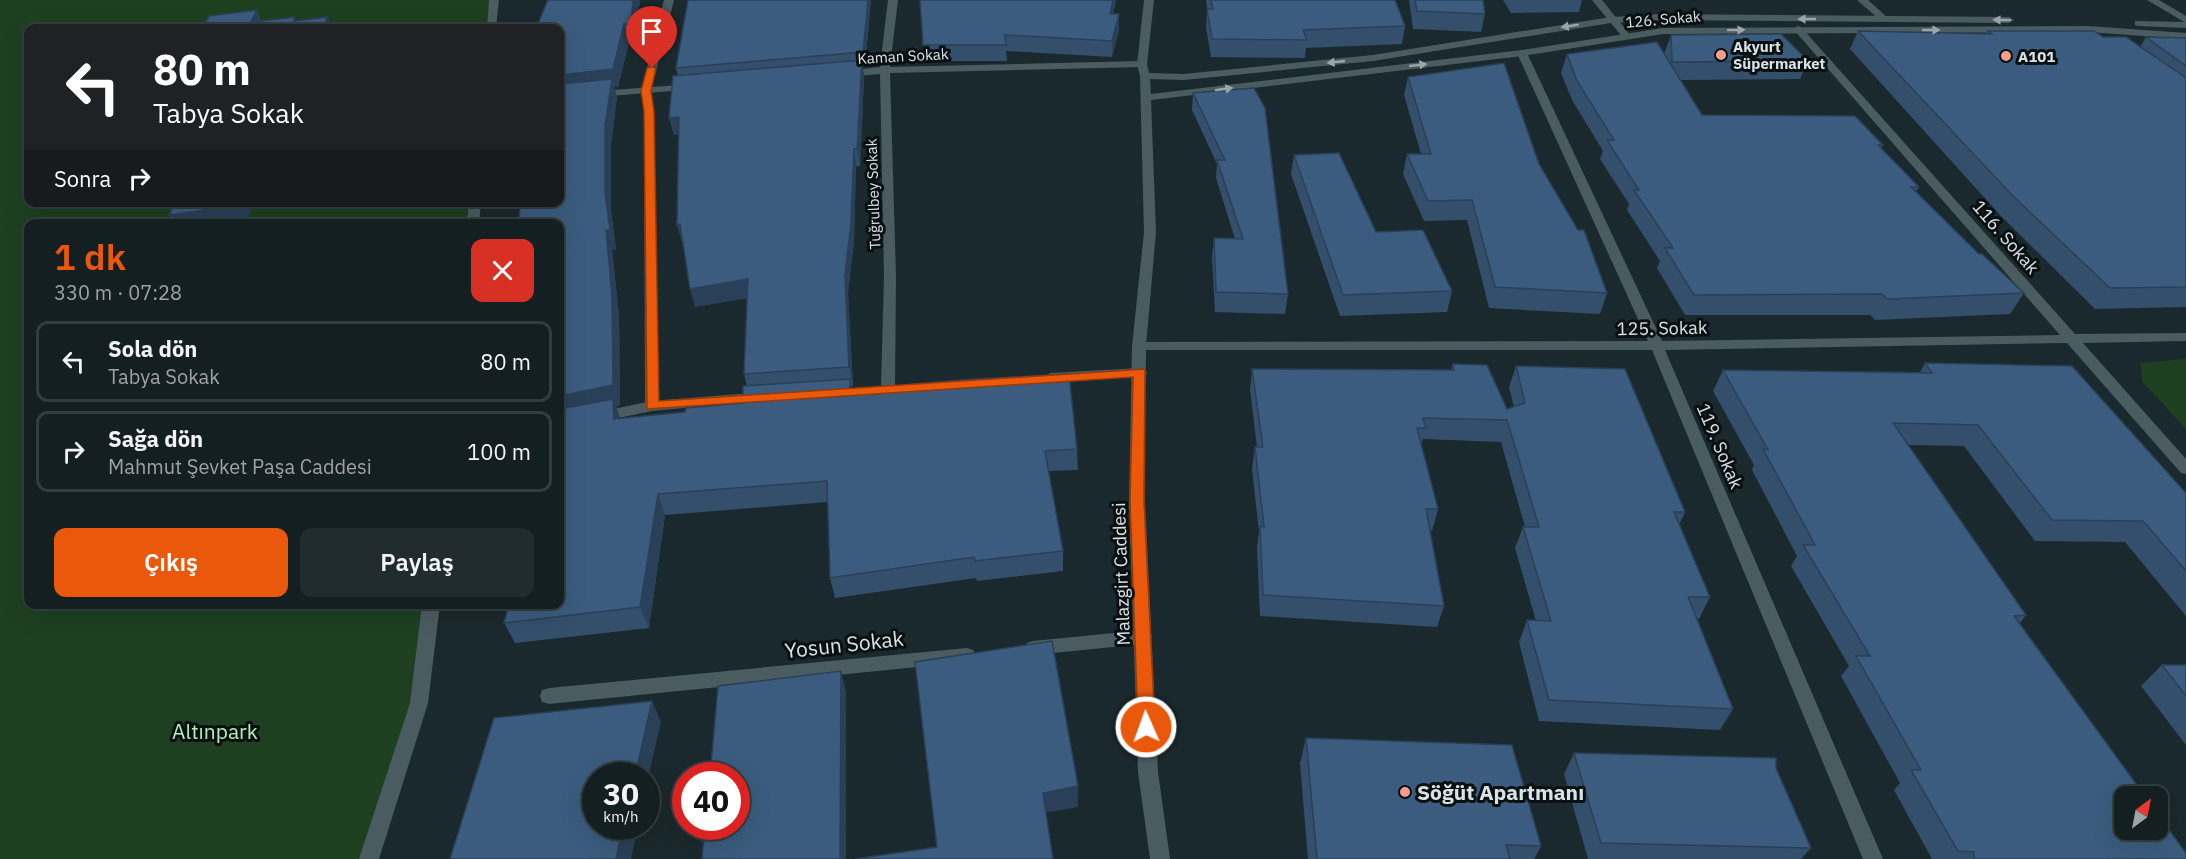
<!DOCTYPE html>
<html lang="tr">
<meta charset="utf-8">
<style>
:root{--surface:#141f22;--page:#212c2f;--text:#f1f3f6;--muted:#9da2a5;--line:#333d40;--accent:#ea580c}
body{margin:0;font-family:"IBM Plex Sans",sans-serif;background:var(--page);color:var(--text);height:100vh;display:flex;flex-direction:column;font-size:22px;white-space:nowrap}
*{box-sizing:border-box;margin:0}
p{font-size:20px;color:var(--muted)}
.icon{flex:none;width:33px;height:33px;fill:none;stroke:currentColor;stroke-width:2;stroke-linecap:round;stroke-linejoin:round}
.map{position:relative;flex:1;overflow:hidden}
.details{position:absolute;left:24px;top:219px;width:540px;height:390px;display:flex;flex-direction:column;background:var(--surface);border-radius:12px;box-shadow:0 6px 24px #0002,0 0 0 2px var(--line)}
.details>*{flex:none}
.banner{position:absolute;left:24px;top:24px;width:540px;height:183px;border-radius:12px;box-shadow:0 6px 24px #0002,0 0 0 2px var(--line);background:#202124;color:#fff;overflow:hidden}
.needle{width:39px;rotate:32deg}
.tools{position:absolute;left:2114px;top:786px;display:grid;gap:12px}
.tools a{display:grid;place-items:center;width:54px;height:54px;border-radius:12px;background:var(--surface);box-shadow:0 6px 24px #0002,0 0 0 2px var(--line);font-size:30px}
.speed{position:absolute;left:582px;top:762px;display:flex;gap:12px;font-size:30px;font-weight:700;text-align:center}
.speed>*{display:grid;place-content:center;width:78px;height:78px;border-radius:50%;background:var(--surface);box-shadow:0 6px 24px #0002,0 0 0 2px var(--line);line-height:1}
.speed small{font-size:15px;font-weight:400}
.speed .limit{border:9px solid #d22;background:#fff;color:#111}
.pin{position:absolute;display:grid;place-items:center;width:51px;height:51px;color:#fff;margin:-62px -26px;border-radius:50% 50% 50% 0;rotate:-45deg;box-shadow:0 0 6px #0007}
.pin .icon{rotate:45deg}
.me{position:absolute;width:66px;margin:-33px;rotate:358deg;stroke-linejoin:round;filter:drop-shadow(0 0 4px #0008)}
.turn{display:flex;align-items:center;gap:21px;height:126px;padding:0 30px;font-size:27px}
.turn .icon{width:78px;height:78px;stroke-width:2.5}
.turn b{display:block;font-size:42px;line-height:51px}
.then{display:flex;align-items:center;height:57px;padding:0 30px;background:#0003;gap:12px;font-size:22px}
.round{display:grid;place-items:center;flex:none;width:63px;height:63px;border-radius:12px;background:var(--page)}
.headline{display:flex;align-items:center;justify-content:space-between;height:102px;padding:0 30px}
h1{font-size:36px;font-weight:600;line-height:45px;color:var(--accent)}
.primary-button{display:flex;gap:12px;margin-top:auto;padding:12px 30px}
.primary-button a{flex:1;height:69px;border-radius:12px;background:var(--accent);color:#fff;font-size:24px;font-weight:600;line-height:69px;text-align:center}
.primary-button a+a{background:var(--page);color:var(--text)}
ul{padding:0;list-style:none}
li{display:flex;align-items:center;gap:18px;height:81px;margin:0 12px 9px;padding:0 18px;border:3px solid var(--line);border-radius:12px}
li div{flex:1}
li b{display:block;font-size:22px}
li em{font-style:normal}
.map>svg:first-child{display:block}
.green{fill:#1e4021}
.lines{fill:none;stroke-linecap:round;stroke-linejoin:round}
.street{fill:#4b5c60;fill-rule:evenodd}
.secondary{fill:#4b5c60;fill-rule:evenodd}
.wall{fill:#334f6c}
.shaded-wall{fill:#294058}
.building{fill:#3b5c7e;stroke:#294058;stroke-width:1.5}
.oneway{fill:#99a6a9}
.route{fill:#ea580c;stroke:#983908;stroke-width:1.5}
.poi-dot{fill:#f59d8d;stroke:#0a1012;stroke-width:2}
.labels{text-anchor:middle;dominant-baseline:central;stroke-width:6;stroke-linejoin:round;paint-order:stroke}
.far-street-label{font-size:15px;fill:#d9e3e5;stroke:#0a1012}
.far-poi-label{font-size:15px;font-weight:bold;fill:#d9e3e5;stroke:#0a1012;text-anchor:start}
.street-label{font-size:18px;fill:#d9e3e5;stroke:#0a1012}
.near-street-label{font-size:21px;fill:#d9e3e5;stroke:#0a1012}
.near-park-label{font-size:21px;fill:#b3efb6;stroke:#0a1012}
.near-poi-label{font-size:21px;font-weight:bold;fill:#d9e3e5;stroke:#0a1012;text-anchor:start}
</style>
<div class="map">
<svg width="2186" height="859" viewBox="0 0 2186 859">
<rect width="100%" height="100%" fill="#1a292d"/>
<g class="green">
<path d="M0 0H494L492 28H28V202L475 203 473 224H28V604L431 605 425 658 369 859H0Z"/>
<path d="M2186 359V429L2142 381 2140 363Z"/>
</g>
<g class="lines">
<g class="street">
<path d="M888 0H898L890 67 1142 61 1147 64 1142 67 890 73 896 276 895 388 888 393 881 388 884 276 880 74 845 77 840 74 845 71 880 67Z"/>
<path d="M1592 0H1602L1630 35V39H1624Z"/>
<path d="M1857 0H1868L1888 18 1880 20Z"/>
<path d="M2147 0H2159L2186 16V23Z"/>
<path d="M1798 26 1801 27 2075 334 2186 333V341L2083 343 2186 459V474L2181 473 2067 343 1665 350 1883 859H1863L1652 350H1139L1132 346 1139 342 1648 341 1517 53 1522 50 1527 53 1662 341 2060 335 1795 31 1793 29Z"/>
<path d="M692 84 697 87 696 89 560 100V94Z"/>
<path d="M1140 368 1147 373 1145 376 1050 383 1043 378 1050 373Z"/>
<path d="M763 392 770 397 768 400 652 411 560 430V420L652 401Z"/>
<path d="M1143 630 1149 632 1152 637 1149 642 1143 644 1033 655 1027 653 1024 648 1027 643 1033 641Z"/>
<path d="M967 648 973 650 976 655 973 660 967 662 549 704 542 702 540 696 542 690 549 688Z"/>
</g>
<g class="secondary">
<path d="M489 0H499L496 28H487Z"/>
<path d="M664 0H674L651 91 654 111 659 406 652 411 645 406 644 111 641 91Z"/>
<path d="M1144 0H1154L1147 64 1149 73 1184 74 1373 55 1611 17 1661 14 2009 17 2014 20 2009 23 1661 20 1611 23 1373 61 1184 80 1150 79 1151 94 1522 50 1663 28 2088 26 2186 33V39L2088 32 1663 34 1522 56 1151 100 1156 232 1146 346 1145 501 1158 772 1170 859H1150L1138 772 1129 501 1132 346 1144 232 1140 76 1137 64Z"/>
<path d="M2135 21 2186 22V28L2138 26 2135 25Z"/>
<path d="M469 202H481L479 224H467Z"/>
<path d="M422 604H440L428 703 379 859H359L410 703Z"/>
</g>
</g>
<g class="wall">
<path d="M640 0 635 41 629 42 618 87H614L617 97 611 144V211L616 249 612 250 619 316 620 405 616 406 620 419 685 412 743 403 747 386 744 374 747 298 695 307 678 134 674 135 669 118 678 76 676 68 688 0H871L865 66H863L864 77 860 166H856L854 240 848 293 853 386H851L852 390 1077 449 1078 470 1048 471 1063 551V571L977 581 976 578 835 598 830 578 828 502 665 515 649 628 515 643 504 623 560 604V28Z"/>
<path d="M920 0H1116L1113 14H1119V30L1112 57 1006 51 1007 61H925Z"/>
<path d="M1206 0H1395L1405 26 1402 44 1306 48 1305 58 1211 57 1206 27 1207 9Z"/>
<path d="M1409 0H1483L1485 14 1481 32 1413 29Z"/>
<path d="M1503 0H1582L1579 12 1511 13Z"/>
<path d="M1858 31 1986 34 1988 31 2103 37 2140 47 2146 37 2186 38V307L2095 309 2001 216 1850 49Z"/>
<path d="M1671 35 1808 61 1800 79 1680 80 1702 115 1883 145 1881 148 1919 187 1916 192 1979 254 2024 293 2010 314 1875 320 1870 315H1685L1657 268 1660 261 1627 210 1629 204 1600 159 1603 151 1572 100 1561 73 1567 54H1664Z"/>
<path d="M1408 77 1539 164 1607 293 1600 314 1489 308 1467 220 1424 221 1403 174 1407 154H1421L1404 95Z"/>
<path d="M1193 93 1288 294 1285 314 1215 312 1212 257 1214 238 1235 239 1216 178 1217 164 1192 110Z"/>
<path d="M1294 155 1376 232 1452 291 1447 312 1340 316 1291 174Z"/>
<path d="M1925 363 2186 493V616L2125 542 2035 541 1964 446 1908 445 2026 615 2020 623 2186 859H1932L1894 790 1900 783 1841 676 1849 666 1791 566 1797 556 1752 470 1754 465 1713 391 1723 370 1920 372Z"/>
<path d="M1453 364 1507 409 1514 407 1509 387 1516 366 1685 512 1679 525 1710 597 1699 619 1697 618 1733 709 1720 730 1539 721 1519 642 1527 620 1536 621 1515 548 1523 527H1525L1501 442 1423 439 1421 446 1438 509 1432 531H1430L1444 606 1437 627 1260 616 1257 548 1259 532 1252 469 1255 447H1257L1250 390 1252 369 1451 370Z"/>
<path d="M2162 665H2186V745L2141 686Z"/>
<path d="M1306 738 1541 846 1534 859H1308L1300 763Z"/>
<path d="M1574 753 1776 768 1811 848 1801 859H1588L1564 774Z"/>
</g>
<g class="shaded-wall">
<path d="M633 0H640L635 41 631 24Z"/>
<path d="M868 0H871L865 66 863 52Z"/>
<path d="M1113 0H1116L1110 30V14Z"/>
<path d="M257 10 263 24 251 22Z"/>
<path d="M1119 14V30L1112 57V41Z"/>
<path d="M327 17 333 28H323Z"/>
<path d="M624 24 629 42 618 87H614L617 97 611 144V211L616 249 612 250 619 316 620 405 616 406 621 420 560 418V75Z"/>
<path d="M862 60 864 77 860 166 857 149Z"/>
<path d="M679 117 683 133 674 135 669 118Z"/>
<path d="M854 149 856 166 854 240 848 293 853 386 849 367 845 275Z"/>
<path d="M241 202H254L248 219 217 224H174L169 215Z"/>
<path d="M680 224 682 243 677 225Z"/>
<path d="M748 279 752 297 695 307 690 289Z"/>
<path d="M658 494 665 515 649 628 640 607Z"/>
<path d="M841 671 846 692V859H841L840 857Z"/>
<path d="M652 701 661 722 646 787V776H635Z"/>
<path d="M1078 786V807L1044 813 1043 793Z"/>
<path d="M623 826H638L631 859H616Z"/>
</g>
<g class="building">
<path d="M548 0H633L631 24H624L613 69 560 75V28H536Z"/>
<path d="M688 0H868L863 52 676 68Z"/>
<path d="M920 0H1113L1110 14H1119L1112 41 1005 35 1006 45H923Z"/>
<path d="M1211 0H1395L1405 26 1303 30 1307 40 1212 39 1207 9H1213Z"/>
<path d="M1415 0H1483L1485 14 1417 11Z"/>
<path d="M257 10 251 22 295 17 294 21 327 17 323 28H198H202L209 16Z"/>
<path d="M1858 31 1992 34 1988 31H2094L2103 37H2126L2186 78V287L2110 288 2013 196Z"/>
<path d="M1781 34 1808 61 1672 62 1671 35Z"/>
<path d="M2146 37 2186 38V66Z"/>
<path d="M1657 42 1702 115 1855 116 1883 145H1878L1919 187H1911L1979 254H1982L2024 293 1887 299 1882 294 1694 295 1665 248H1673L1634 190H1639L1607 140H1614L1577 81 1567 54Z"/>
<path d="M862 60 857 149H854L851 222 845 275 849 367 744 374 748 279 690 289 680 224 677 225 679 117 669 118 673 76Z"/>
<path d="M1504 63 1539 164 1578 230H1584L1607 293 1495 287 1472 200 1428 201 1407 154H1431L1408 77Z"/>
<path d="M612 79 605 125V192L610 230H606L612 296 613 385 560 396V224H518L521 202H560V84Z"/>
<path d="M1254 88 1265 108 1288 294 1216 292 1214 238 1243 239 1217 160H1225L1193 93Z"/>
<path d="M1339 153 1376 232 1423 230 1452 291 1343 295 1294 155Z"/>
<path d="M175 202H241L240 205 169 215Z"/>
<path d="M1925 363 2072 366 2186 493V571L2143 521 2052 520 1978 425 1893 423 2026 615 2014 616 2145 796H2124V830H2157V813L2186 853V859H1974V852L1958 851 1911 770H1921L1856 656H1870L1803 545H1815L1763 449 1768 450 1723 370 1932 373Z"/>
<path d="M1453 364 1487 365 1507 409 1525 403 1516 366 1625 369 1685 512H1674L1710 597H1688L1733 709 1549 700 1527 620 1551 621 1523 527H1539L1507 420 1423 418 1426 428H1417L1438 509H1426L1444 606 1263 595 1260 526 1264 527 1255 447H1263L1252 369 1454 370Z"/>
<path d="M1069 374 1077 449 1045 451 1063 551 975 561 974 557 830 578 827 481 658 494 640 607 504 623 509 604H560V409L613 399 614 419 685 412 686 408 743 403V386L850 379V390L961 380Z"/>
<path d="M1052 641 1078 786 1043 793 1053 859H855L937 847 915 662Z"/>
<path d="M2162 665H2186V696Z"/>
<path d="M841 671 840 857H844V859H702L705 826H736V776H710L718 686Z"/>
<path d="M652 701 635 776H596V826H623L616 859H450L494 718Z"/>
<path d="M1306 738 1512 745 1541 846 1506 845 1510 859H1317Z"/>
<path d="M1574 753 1776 758V768L1811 848 1601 843Z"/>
</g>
<defs><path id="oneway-solid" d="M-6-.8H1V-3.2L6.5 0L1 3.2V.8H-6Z" transform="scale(1.5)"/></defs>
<g class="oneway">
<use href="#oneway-solid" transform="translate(1807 19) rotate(180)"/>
<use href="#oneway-solid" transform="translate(2002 20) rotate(-179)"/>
<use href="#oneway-solid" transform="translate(1570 26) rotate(171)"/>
<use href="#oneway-solid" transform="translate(1736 30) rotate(-1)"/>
<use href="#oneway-solid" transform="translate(1931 30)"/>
<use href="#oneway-solid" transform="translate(1336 62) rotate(174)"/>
<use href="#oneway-solid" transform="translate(1418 65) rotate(-6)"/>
<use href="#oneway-solid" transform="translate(1224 89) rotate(-8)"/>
</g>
<path class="route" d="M652 66 656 68 651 91 654 111 659 401 1145 369 1144 501 1155 727 1153 732 1146 734 1140 732 1138 727 1130 501 1133 377 647 409 644 111 641 91 647 68Z"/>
<g class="poi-dot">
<circle cx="1721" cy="55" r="6"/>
<circle cx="2006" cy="56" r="6"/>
<circle cx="1405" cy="792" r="6"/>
</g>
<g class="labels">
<g class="far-street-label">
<text transform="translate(1663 19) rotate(-5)">126. Sokak</text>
<text transform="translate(903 56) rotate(-3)">Kaman Sokak</text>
<text transform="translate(873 194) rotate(-92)">Tuğrulbey Sokak</text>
</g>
<g class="far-poi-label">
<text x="1733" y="46">Akyurt<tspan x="1733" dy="17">Süpermarket</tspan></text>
<text x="2018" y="56">A101</text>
</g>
<g class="street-label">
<text transform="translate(2006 237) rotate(49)">116. Sokak</text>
<text transform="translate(1662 328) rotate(-1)">125. Sokak</text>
<text transform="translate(1720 446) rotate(67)">119. Sokak</text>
<text transform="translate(1121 574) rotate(-92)">Malazgirt Caddesi</text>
</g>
<g class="near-street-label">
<text transform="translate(844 644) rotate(-6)">Yosun Sokak</text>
</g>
<g class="near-park-label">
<text x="215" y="731">Altınpark</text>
</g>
<g class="near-poi-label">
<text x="1417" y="792">Söğüt Apartmanı</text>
</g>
</g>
</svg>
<div class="tools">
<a><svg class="needle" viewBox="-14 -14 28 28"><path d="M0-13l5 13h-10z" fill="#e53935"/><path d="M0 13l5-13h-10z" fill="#9da2a5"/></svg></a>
</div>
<div class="speed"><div>30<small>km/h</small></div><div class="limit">40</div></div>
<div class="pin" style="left:652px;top:68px;background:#d93025"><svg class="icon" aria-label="arrive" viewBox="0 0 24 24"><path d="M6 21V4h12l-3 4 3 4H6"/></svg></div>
<svg class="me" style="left:1146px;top:727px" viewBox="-20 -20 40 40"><circle r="17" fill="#ea580c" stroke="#fff" stroke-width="3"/><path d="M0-11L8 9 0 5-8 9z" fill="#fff"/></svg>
<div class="banner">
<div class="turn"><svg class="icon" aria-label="left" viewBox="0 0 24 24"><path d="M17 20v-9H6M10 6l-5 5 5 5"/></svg><div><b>80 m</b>Tabya Sokak</div></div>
<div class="then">Sonra<svg class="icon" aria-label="right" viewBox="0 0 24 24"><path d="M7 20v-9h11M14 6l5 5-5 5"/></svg></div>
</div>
<section class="details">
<div class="headline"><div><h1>1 dk</h1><p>330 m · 07:28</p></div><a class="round" style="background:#d93025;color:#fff"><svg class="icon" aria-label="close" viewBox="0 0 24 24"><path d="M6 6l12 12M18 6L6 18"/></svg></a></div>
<ul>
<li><svg class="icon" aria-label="left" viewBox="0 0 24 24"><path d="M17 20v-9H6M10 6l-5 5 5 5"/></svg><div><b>Sola dön</b><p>Tabya Sokak</p></div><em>80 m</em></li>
<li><svg class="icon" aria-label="right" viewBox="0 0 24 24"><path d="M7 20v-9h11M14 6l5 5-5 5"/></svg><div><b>Sağa dön</b><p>Mahmut Şevket Paşa Caddesi</p></div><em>100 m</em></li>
</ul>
<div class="primary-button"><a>Çıkış</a><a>Paylaş</a></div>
</section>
</div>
